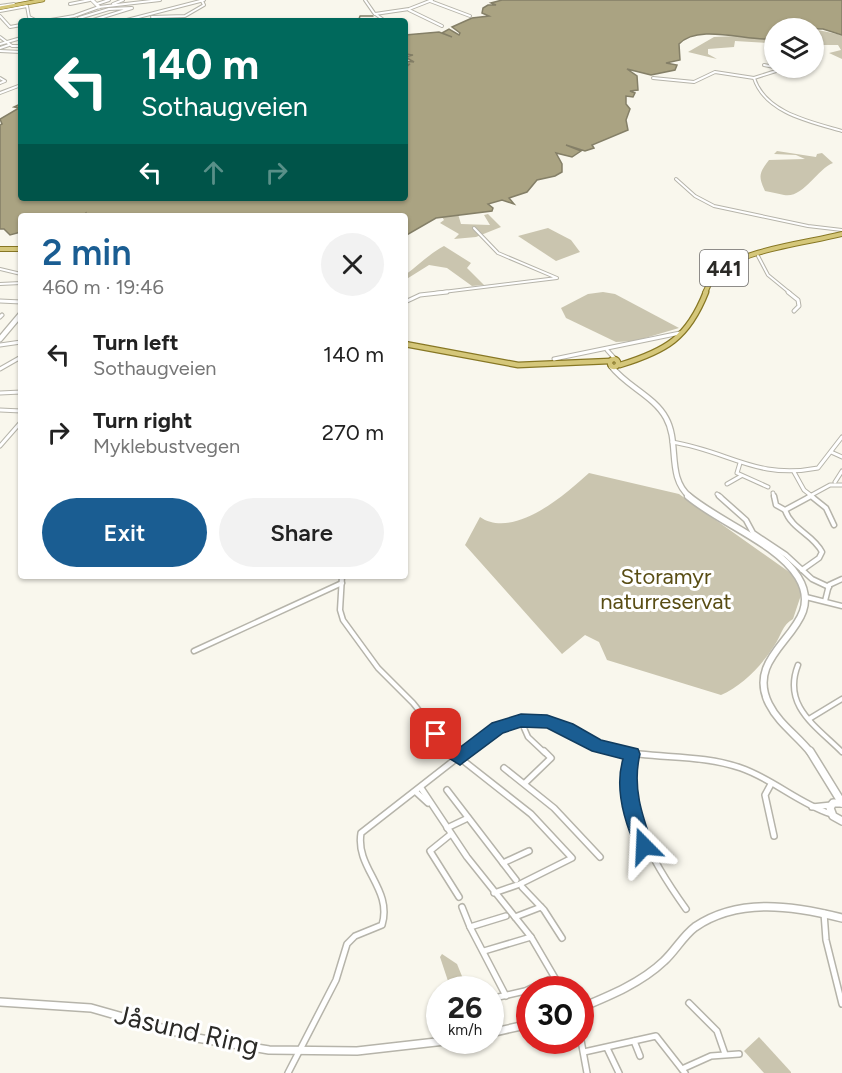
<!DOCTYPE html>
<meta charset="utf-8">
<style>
:root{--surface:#fff;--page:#f2f2f2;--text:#222;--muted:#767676;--accent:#1a5d92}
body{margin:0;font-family:Figtree,sans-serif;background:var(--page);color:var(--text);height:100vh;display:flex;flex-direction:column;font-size:22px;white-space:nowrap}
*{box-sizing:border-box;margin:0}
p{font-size:20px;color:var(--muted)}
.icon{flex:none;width:33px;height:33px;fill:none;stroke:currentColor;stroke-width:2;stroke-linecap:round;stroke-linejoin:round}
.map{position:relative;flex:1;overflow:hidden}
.panel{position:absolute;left:18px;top:213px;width:390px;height:366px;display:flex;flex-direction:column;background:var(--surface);border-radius:6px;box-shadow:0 2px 4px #0004}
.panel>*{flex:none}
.guide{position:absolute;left:18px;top:18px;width:390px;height:183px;border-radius:6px;box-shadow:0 2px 4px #0004;background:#00695c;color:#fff;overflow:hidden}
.buttons{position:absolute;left:764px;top:18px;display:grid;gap:12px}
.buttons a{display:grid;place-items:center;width:60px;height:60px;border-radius:50%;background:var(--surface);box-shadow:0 2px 4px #0004;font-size:30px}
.speed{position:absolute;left:426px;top:976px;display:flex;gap:12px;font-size:30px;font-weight:700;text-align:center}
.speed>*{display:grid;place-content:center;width:78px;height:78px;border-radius:50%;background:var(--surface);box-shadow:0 2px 4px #0004;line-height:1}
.speed small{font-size:15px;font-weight:400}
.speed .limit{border:9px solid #d22;background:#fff;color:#111}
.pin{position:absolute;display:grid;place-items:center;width:51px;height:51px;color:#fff;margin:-26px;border-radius:12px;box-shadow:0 3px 9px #0006}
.me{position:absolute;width:66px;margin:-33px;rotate:339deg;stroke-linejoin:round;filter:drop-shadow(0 0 4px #0008)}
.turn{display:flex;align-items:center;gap:21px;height:126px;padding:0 24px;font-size:27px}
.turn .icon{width:78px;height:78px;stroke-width:2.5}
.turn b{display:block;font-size:42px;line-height:51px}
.lanes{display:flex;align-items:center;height:57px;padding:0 24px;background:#0003;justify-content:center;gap:30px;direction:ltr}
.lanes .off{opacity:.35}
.round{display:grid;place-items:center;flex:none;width:63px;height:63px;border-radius:32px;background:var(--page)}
.summary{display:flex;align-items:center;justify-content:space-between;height:102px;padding:0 24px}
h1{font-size:36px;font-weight:600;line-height:45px;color:var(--accent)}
.cta{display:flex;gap:12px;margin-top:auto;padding:12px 24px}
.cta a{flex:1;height:69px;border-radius:36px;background:var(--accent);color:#fff;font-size:24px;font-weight:600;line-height:69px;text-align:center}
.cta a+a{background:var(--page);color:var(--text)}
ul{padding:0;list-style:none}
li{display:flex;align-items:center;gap:18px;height:78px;padding:0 24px}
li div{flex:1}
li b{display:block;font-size:22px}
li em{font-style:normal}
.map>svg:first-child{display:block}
.green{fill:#cac5af}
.water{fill:#aaa382;stroke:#847f67;stroke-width:1.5}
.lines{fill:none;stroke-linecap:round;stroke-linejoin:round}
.stream{stroke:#847f67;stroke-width:1.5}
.street-far3-casing{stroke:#b6b4aa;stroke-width:4}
.street-far2-casing{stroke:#b6b4aa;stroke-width:5}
.street-far1-casing{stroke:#b6b4aa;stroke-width:7}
.street-casing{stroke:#b6b4aa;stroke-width:8}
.secondary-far3-casing{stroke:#b6b4aa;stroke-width:4.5}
.secondary-far2-casing{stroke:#b6b4aa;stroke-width:7}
.secondary-far1-casing{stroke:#b6b4aa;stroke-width:9}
.secondary-casing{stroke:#b6b4aa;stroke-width:10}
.primary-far2-casing{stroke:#877724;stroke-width:4.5}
.primary-far1-casing{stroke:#877724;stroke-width:6}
.primary-casing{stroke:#877724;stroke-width:7}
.street-far3{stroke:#fff;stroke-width:2}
.street-far2{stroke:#fff;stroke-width:3}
.street-far1{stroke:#fff;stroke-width:4}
.street{stroke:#fff;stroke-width:5}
.secondary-far3{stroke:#fff;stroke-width:3}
.secondary-far2{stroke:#fff;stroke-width:4.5}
.secondary-far1{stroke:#fff;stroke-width:6}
.secondary{stroke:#fff;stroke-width:7}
.primary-far2{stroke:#d5c77a;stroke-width:3}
.primary-far1{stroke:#d5c77a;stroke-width:4}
.primary{stroke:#d5c77a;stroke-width:4.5}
.route{fill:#1a5d92;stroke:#113c5f;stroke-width:1.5}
.labels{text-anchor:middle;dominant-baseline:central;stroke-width:6;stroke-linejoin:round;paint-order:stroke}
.shield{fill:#fff;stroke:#6b6a68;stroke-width:1.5}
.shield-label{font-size:21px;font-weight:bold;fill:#2b2a27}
.park-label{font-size:22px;fill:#594d14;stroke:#fff}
.near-street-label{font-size:27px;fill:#2b2a27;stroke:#fff}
</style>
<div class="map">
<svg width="842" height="1073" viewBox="0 0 842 1073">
<rect width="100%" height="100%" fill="#f9f7ed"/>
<g class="green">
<path d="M813 29 842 35V59L829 53 841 50 838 45H813Z"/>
<path d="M736 36 774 38V41L768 43 735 41 734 47 708 49V54L717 59 688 52 714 37Z"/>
<path d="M777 151 816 157 817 154 822 153 833 163C817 169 803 199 784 195 778 194 772 192 765 191 758 176 759 173 769 160L805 159 796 155 774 154Z"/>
<path d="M458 214 461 224 490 225 484 215 488 214 501 227 476 237 454 239 459 234 440 223 444 220 442 217Z"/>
<path d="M548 228 571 240 580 252 556 261 518 236Z"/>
<path d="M444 246 471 263 467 268 484 285 472 286 447 268 429 265 405 280V275C419 265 429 254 444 246Z"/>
<path d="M603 292 615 294 679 328 635 341 616 342 566 318 561 308 588 294Z"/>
<path d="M589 473 679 494 792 574 802 592 793 619C782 625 781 636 774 646 762 665 742 686 721 695L607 660 599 642 585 635 562 654 465 545 480 517C513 540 565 495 589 473Z"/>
<path d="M442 954 457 964 466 986 451 990 440 957Z"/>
<path d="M759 1037 791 1072V1073H764L744 1051Z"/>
</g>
<path class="water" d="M502 0H842V35L823 29 774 28V38L768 39C744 40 697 24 679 44L680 60 666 63 677 65 675 70 651 75 627 69 637 76 638 90 630 91 635 93 633 97 626 96V104L630 109 626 120 628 130 592 145 594 148 585 151 566 145 581 151 572 157 556 153 562 164V172L555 176 537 180 527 192 509 198 514 204 502 200 488 204 493 208 492 211 436 218 405 236V216H87L86 213 83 216H21V232L10 235 4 229H0V125L2 124 0 119 19 108 14 107 18 105 21 106V198H405V68L410 64 405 66V61L414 62 405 57 413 55 405 54V36H408L405 35 439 32 452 37 442 33 449 29 459 35 460 33 452 27 472 18 489 16 482 13 483 8 488 5H496L491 3Z"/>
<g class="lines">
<path class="stream" d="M359 19 360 16H373"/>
<defs>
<g id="street-far3">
<path d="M365 0 374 13 385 21"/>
<path d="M430 1 470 16"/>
<path d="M70 4 90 0"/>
<path d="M97 4 109 0"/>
<path d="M113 4 123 0"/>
<path d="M0 6 14 4"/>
<path d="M409 10 442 26"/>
<path d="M0 11 27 6 29 17 37 21"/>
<path d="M375 14 409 9 432 0"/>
<path d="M0 16 10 27 21 25"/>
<path d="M152 17 185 16 204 5 202 1"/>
<path d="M79 18 109 9 132 8 90 21"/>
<path d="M45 21 74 16 99 7 160 0"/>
<path d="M123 21 204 0"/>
<path d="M152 21 155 20"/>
<path d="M0 37 12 46H21"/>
<path d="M0 44 21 38"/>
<path d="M0 48 9 45"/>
<path d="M0 51 21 52"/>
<path d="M764 65 774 67"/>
<path d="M776 71 797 68"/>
<path d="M0 78 5 81 0 83"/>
<path d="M653 78 694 82 715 72 754 78"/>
<path d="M754 78C765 113 811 122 842 131"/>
<path d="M754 78 776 71 775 68"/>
<path d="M0 93 21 85"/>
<path d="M676 179 695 196 714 206 808 226 842 230"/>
<path d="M758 256 768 275 790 293"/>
<path d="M0 269 21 274"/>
<path d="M0 284 21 283"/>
<path d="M435 293 557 278 498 253 474 228"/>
</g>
<g id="street-far2">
<path d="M788 292 798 300 799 306 794 311"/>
<path d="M0 301 21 302"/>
<path d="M405 302 420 295 447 292"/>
<path d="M0 317 2 315"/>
<path d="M0 345 21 342"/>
<path d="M607 350 616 360"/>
<path d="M554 359 680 333"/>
<path d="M0 369 21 357"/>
<path d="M0 393 21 392"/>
<path d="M0 410 21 411"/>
<path d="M672 442C729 451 756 480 818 468L842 437"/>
<path d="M0 446 21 422"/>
<path d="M831 452 842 457"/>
<path d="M740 463 737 473 768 487"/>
<path d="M794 472 804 490 813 497"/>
<path d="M835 482 842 471"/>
<path d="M727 484 741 476"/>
<path d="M773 493 774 497"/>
<path d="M717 494 721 497"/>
<path d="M808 497 830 485H842"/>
</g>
<g id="street-far1">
<path d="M719 496 746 520 753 533 786 555 812 579 829 587"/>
<path d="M774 496 776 505 785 510"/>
<path d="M811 496 826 508 834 525"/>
<path d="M802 570 819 558 822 552C813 534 792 530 785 510L811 496"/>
<path d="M342 576 340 610 343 620 378 668 413 703 453 753"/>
<path d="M806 597 842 606"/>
<path d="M825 601 829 585 842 579"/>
<path d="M194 651 342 583"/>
<path d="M798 665C782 706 816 726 842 752"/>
<path d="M809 719 842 699"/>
<path d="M521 721 528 737 545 753"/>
<path d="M464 753C475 745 486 734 497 728 544 700 583 748 628 753"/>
</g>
<g id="street">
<path d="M451 751 531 814 572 858 520 884 494 893"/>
<path d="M618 751C659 759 701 754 741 768 773 779 798 803 831 814"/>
<path d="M625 753C632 822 646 853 686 909"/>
<path d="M504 768 554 808 600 857"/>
<path d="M628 769 632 754"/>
<path d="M525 783 551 758 544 751"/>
<path d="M771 784 765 795 774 836"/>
<path d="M421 788 467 857 531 937 562 990"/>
<path d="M447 790 516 880"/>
<path d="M416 792 428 803"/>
<path d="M812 807 831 805"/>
<path d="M447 828 468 818"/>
<path d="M451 834 430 851 459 897"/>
<path d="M503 863 529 851"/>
<path d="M522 887 544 910 562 938"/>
<path d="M462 907 470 927"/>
<path d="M824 913 826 940 842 1004"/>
<path d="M506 916 470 927 506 996"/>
<path d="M515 917 541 907"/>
<path d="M484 951 531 937"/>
<path d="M490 999 525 991 548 980"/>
<path d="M689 1003 717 1031 725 1054"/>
<path d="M580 1035 587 1073"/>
<path d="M634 1041 640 1056"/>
<path d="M607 1048 619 1073"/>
<path d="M584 1052 656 1036 685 1073"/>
<path d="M682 1069 711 1056 739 1054"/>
<path d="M288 1073 336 980 347 944 355 936 382 925C393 889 355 868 361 833L466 751"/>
</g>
<path id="secondary-far3" d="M92 0 99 7"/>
<g id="secondary-far2">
<path d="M0 339 21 314"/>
<path d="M611 366C626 386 654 396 666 418 680 443 666 477 690 497"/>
</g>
<path id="secondary-far1" d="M688 496C720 523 777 543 798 577 830 629 741 649 769 704 779 724 798 736 811 753"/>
<g id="secondary">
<path d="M810 751 842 803"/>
<path d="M842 803H833L830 808 833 816 842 821"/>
<path d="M0 1002 91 1008 197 1038 269 1050 357 1051 445 1041"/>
<path d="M580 1008C609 996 641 983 664 961 675 951 683 936 695 927 739 897 794 906 842 918"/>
<path d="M490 1033 530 1024"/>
</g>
<path id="primary-far2" d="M0 8 43 0"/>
<g id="primary-far1">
<path d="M0 249H21"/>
<path d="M705 293C708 286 711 278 717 273 743 249 808 243 842 234"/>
</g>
<g id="primary">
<path d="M405 344 518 365 610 361"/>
<circle cx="614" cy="363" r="4"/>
<path d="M620 365C666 351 688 338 706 292"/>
</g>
</defs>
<use href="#street-far3" class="street-far3-casing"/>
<use href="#street-far2" class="street-far2-casing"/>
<use href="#street-far1" class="street-far1-casing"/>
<use href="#street" class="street-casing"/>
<use href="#secondary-far3" class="secondary-far3-casing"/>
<use href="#secondary-far2" class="secondary-far2-casing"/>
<use href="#secondary-far1" class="secondary-far1-casing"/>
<use href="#secondary" class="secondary-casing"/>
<use href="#primary-far2" class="primary-far2-casing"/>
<use href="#primary-far1" class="primary-far1-casing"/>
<use href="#primary" class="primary-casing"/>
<use href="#street-far3" class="street-far3"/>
<use href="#street-far2" class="street-far2"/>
<use href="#street-far1" class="street-far1"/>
<use href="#street" class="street"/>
<use href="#secondary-far3" class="secondary-far3"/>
<use href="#secondary-far2" class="secondary-far2"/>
<use href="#secondary-far1" class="secondary-far1"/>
<use href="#secondary" class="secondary"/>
<use href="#primary-far2" class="primary-far2"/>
<use href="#primary-far1" class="primary-far1"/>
<use href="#primary" class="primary"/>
</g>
<path class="route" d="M521 714 547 715 573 724 601 740 638 749 640 754C632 787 642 815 653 846L650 852 644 854 638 852C625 824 614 789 623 759L592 751 547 728 521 727 503 733 460 765 442 754 428 734 431 729H442L459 748 492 723Z"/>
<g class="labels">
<rect class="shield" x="700" y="250" width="48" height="36" rx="4.5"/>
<g class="shield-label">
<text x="724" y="268">441</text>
</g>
<g class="park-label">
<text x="666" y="576">Storamyr<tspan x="666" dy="25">naturreservat</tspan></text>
</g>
<g class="near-street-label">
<text transform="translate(187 1030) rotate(13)">Jåsund Ring</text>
</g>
</g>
</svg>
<div class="buttons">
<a><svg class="icon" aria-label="layers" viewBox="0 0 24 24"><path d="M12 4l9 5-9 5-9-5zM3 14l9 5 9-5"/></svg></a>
</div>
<div class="speed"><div>26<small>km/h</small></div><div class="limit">30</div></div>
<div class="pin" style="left:436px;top:734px;background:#d93025"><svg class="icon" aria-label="arrive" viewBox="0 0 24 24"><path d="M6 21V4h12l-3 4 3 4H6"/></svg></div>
<svg class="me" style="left:644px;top:846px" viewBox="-20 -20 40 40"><path d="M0-17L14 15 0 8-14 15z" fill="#1a5d92" stroke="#fff" stroke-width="4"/></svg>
<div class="guide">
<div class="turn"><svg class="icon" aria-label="left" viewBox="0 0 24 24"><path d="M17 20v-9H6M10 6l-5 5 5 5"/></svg><div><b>140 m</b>Sothaugveien</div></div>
<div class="lanes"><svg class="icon" aria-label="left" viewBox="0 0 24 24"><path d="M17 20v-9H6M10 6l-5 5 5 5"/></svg><svg class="icon off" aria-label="ahead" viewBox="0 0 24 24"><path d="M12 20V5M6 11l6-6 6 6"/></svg><svg class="icon off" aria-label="right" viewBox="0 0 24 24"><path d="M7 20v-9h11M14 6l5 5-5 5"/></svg></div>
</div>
<section class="panel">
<div class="summary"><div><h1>2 min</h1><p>460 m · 19:46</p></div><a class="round"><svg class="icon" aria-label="close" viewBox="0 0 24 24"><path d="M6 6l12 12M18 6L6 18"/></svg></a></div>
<ul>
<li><svg class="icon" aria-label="left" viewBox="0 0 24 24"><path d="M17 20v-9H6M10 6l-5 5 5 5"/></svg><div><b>Turn left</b><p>Sothaugveien</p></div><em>140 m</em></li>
<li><svg class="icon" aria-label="right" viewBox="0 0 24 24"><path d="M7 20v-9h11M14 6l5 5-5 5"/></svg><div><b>Turn right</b><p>Myklebustvegen</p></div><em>270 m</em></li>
</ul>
<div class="cta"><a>Exit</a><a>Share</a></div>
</section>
</div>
